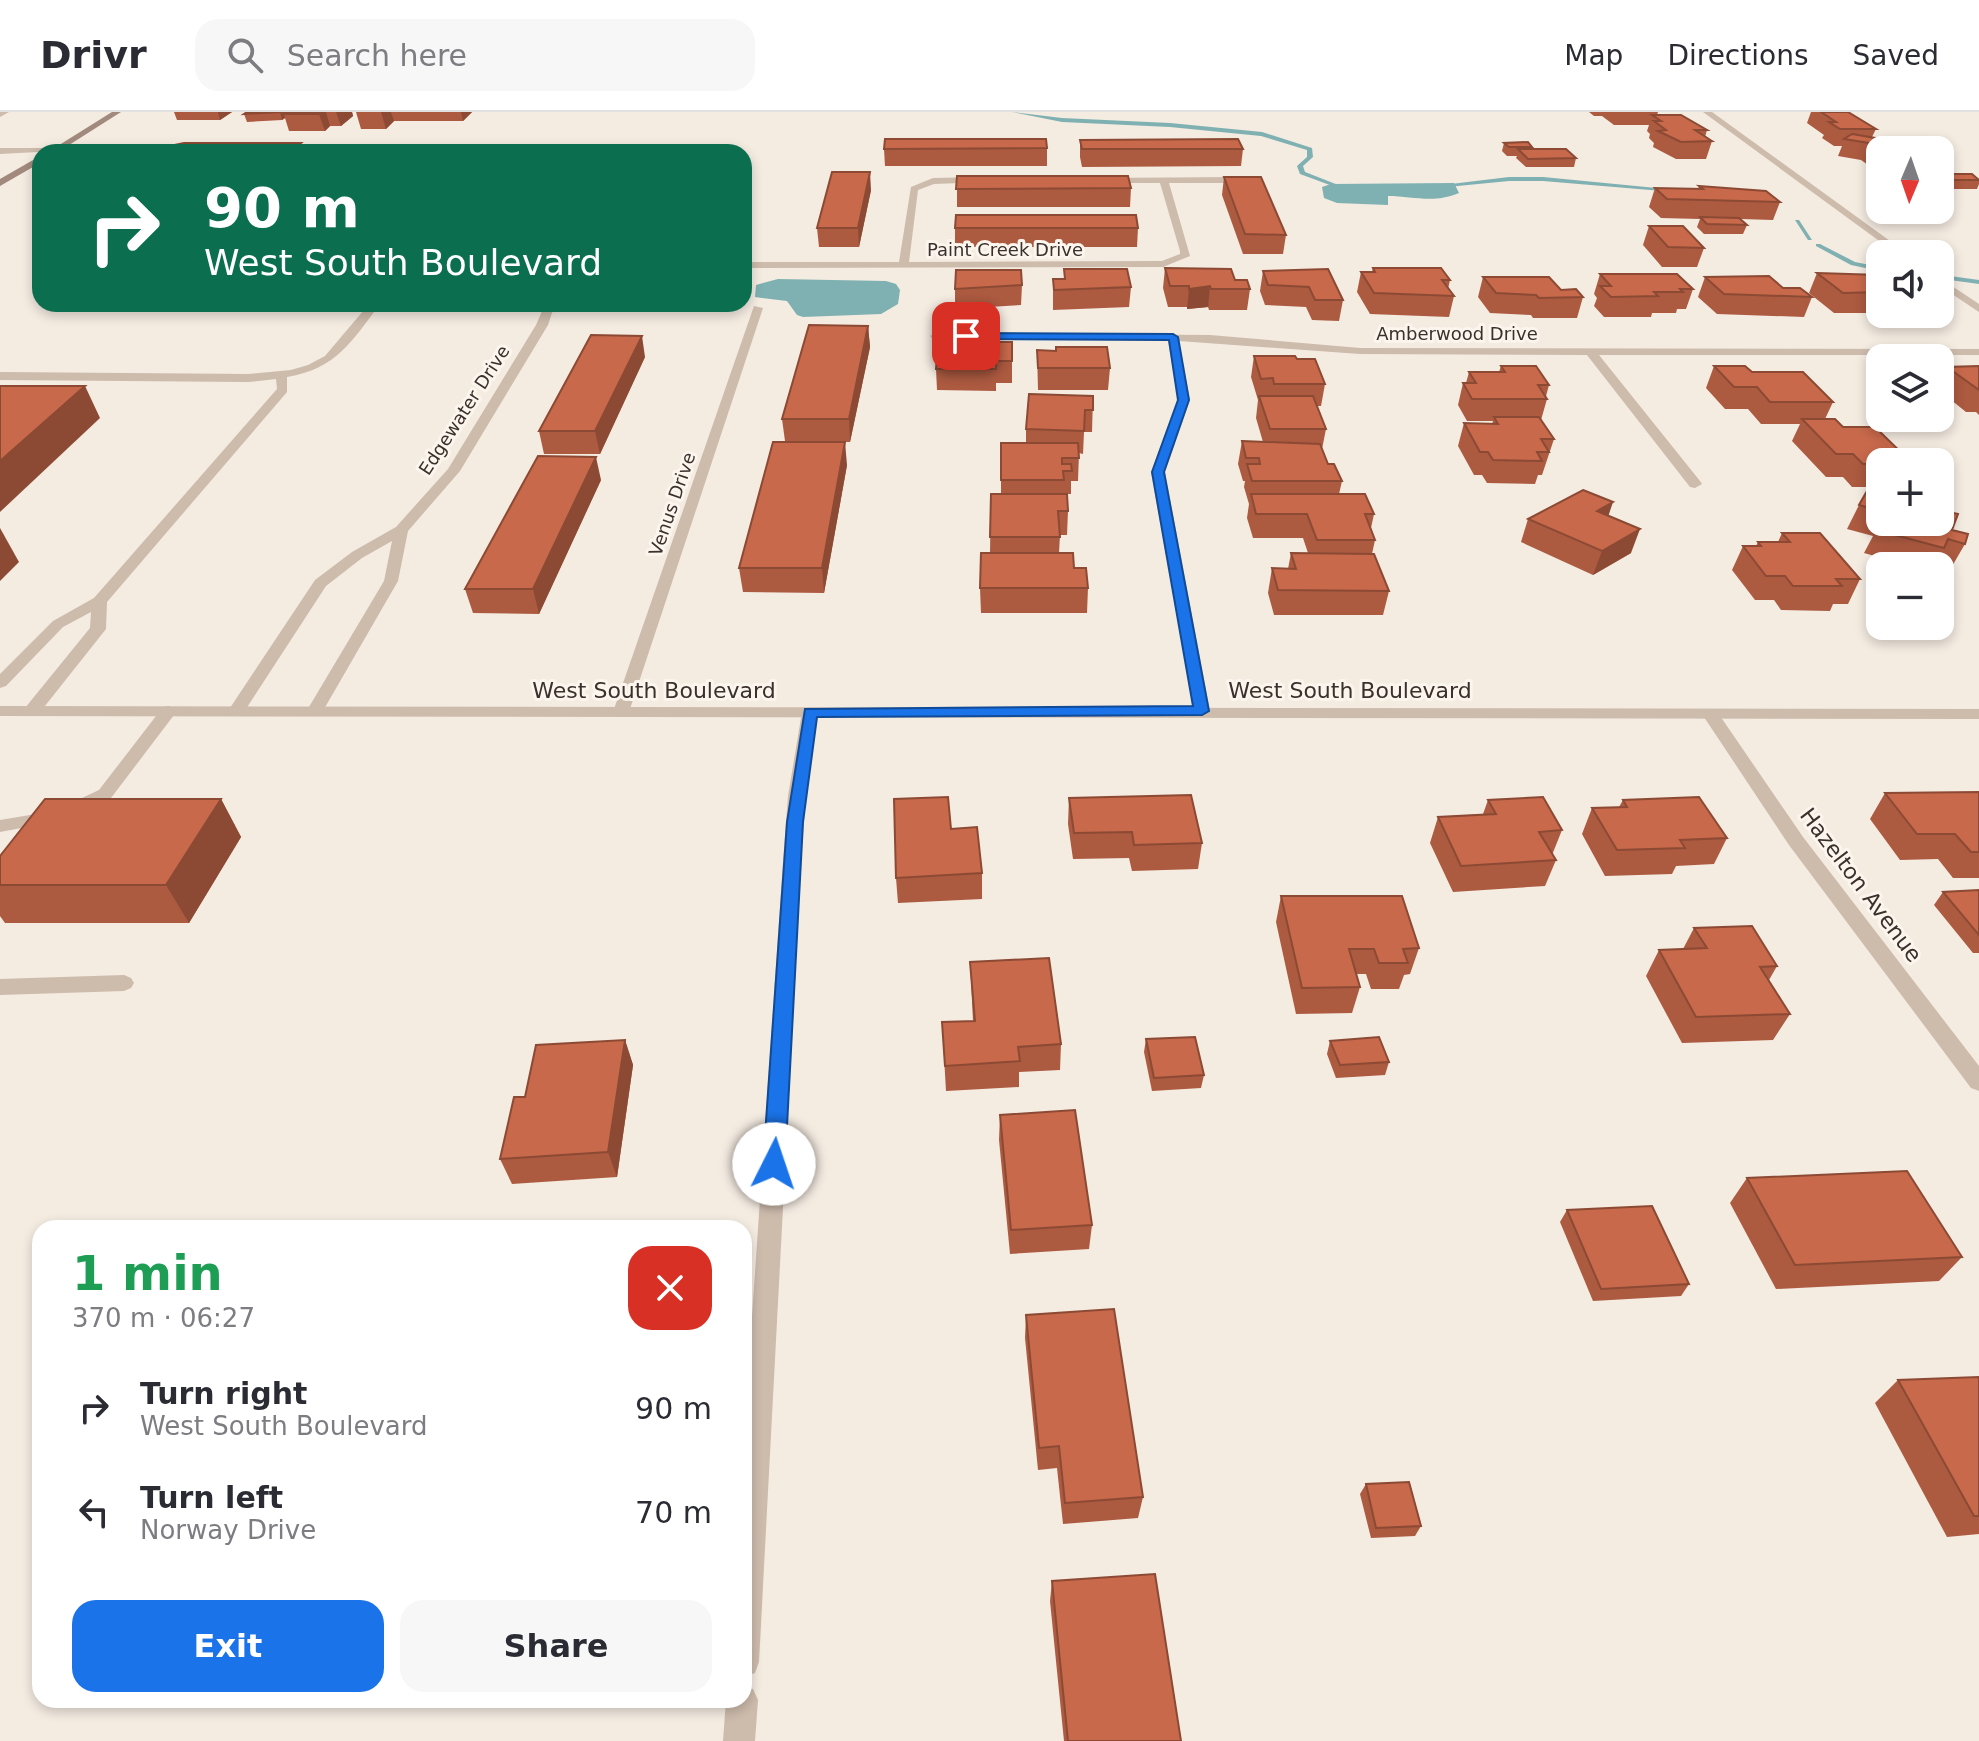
<!DOCTYPE html>
<meta charset="utf-8">
<style>
:root{--surface:#fff;--page:#f7f7f7;--text:#2b2b33;--muted:#7c7c81;--line:#e1e1e2;--accent:#1a73e8}
body{margin:0;font-family:"DejaVu Sans",sans-serif;background:var(--page);color:var(--text);height:100vh;display:flex;flex-direction:column;font-size:30px;white-space:nowrap}
*{box-sizing:border-box;margin:0}
p{font-size:26px;color:var(--muted)}
.icon{flex:none;width:44px;height:44px;fill:none;stroke:currentColor;stroke-width:2;stroke-linecap:round;stroke-linejoin:round}
.map{position:relative;flex:1;overflow:hidden}
.sheet{position:absolute;left:32px;top:1108px;width:720px;height:488px;display:flex;flex-direction:column;background:var(--surface);border-radius:24px;box-shadow:0 4px 12px #0003}
.sheet>*{flex:none}
.guide{position:absolute;left:32px;top:32px;width:720px;height:168px;border-radius:24px;box-shadow:0 4px 12px #0003;background:#0b6e4f;color:#fff;overflow:hidden}
.needle{width:52px;rotate:182deg}
.tools{position:absolute;left:1866px;top:24px;display:grid;gap:16px}
.tools a{display:grid;place-items:center;width:88px;height:88px;border-radius:16px;background:var(--surface);box-shadow:0 4px 12px #0003;font-size:40px}
.pin{position:absolute;display:grid;place-items:center;width:68px;height:68px;color:#fff;margin:-34px;border-radius:16px;box-shadow:0 4px 12px #0006}
.me{position:absolute;width:88px;margin:-44px;rotate:4deg;stroke-linejoin:round;filter:drop-shadow(0 0 6px #0008)}
.turn{display:flex;align-items:center;gap:28px;height:168px;padding:0 40px;font-size:36px}
.turn .icon{width:104px;height:104px;stroke-width:2.5}
.turn b{display:block;font-size:56px;line-height:68px}
.round{display:grid;place-items:center;flex:none;width:84px;height:84px;border-radius:24px;background:var(--page)}
.summary{display:flex;align-items:center;justify-content:space-between;height:136px;padding:0 40px}
h1{font-size:48px;font-weight:700;line-height:60px;color:#1e9e55}
.button{display:flex;gap:16px;margin-top:auto;padding:16px 40px}
.button a{flex:1;height:92px;border-radius:24px;background:var(--accent);color:#fff;font-size:32px;font-weight:700;line-height:92px;text-align:center}
.button a+a{background:var(--page);color:var(--text)}
ul{padding:0;list-style:none}
li{display:flex;align-items:center;gap:24px;height:104px;padding:0 40px}
li div{flex:1}
li b{display:block;font-size:30px}
li em{font-style:normal}
header{display:flex;align-items:center;gap:48px;box-sizing:border-box;height:112px;padding:0 40px;background:var(--surface);border-bottom:2px solid var(--line)}
header strong{font-size:38px}
nav{display:flex;gap:44px;margin-inline-start:auto;font-size:28px}
.search{width:560px;height:72px;background:var(--page);display:flex;align-items:center;gap:20px;box-sizing:border-box;padding:0 28px;border-radius:24px;color:var(--muted);font-size:30px}
.map>svg:first-child{display:block}
.water{fill:#7fb0b2}
.lines{fill:none;stroke-linecap:round;stroke-linejoin:round}
.stream{fill:#7fb0b2;fill-rule:evenodd}
.service{fill:#cdbbac;fill-rule:evenodd}
.minor{fill:#cdbbac;fill-rule:evenodd}
.tertiary{fill:#cdbbac;fill-rule:evenodd}
.secondary{fill:#a18a7d;fill-rule:evenodd}
.wall{fill:#ac5a40}
.shaded-wall{fill:#8c4a34}
.building{fill:#c8694b;stroke:#8c4a34;stroke-width:2}
.route{fill:#1a73e8;stroke:#114b97;stroke-width:2}
.labels{text-anchor:middle;dominant-baseline:central;stroke-width:6;stroke-linejoin:round;paint-order:stroke}
.far-street-label{font-size:18px;fill:#3b302b;stroke:#fbf5ee}
.street-label{font-size:22px;fill:#3b302b;stroke:#fbf5ee}
</style>
<header>
<strong>Drivr</strong>
<div class="search"><svg class="icon" aria-label="search" viewBox="0 0 24 24"><circle cx="10" cy="10" r="6"/><path d="M15 15l6 6"/></svg>Search here</div>
<nav><a>Map</a><a>Directions</a><a>Saved</a></nav>
</header>
<div class="map">
<svg width="1979" height="1629" viewBox="0 0 1979 1629">
<rect width="100%" height="100%" fill="#f4ebe1"/>
<g class="water">
<path d="M1454 71 1459 81C1433 92 1413 84 1388 84V93L1337 91 1324 86 1322 75 1331 72Z"/>
<path d="M778 167 886 169 896 172 900 178 898 192 881 202 803 205 797 203 787 189 755 185 756 173Z"/>
</g>
<g class="lines">
<g class="stream">
<path d="M1012 0 1062 6 1170 11 1262 20 1312 36 1313 45 1303 54 1305 60 1351 78 1346 79 1300 62 1297 54 1307 45V38L1261 24 1170 15 1062 10Z"/>
<path d="M1509 65H1543L1677 78 1674 80 1543 69H1509L1437 76 1434 74Z"/>
<path d="M1795 108H1799L1812 128H1808Z"/>
<path d="M1816 132H1820L1855 150 1880 155V159L1851 153 1816 134Z"/>
<path d="M1950 164 1979 168V172L1950 168Z"/>
</g>
<g class="service">
<path d="M0 0H9L0 5Z"/>
<path d="M0 36H53L57 39 0 42Z"/>
<path d="M369 192H380C352 229 336 257 287 265V280L107 490 106 517 37 604H25L23 600 25 596 90 516 91 500 63 515 6 574 0 576V562L53 509 94 486 277 277 276 267 249 270 0 268V260L249 262 291 258 308 253 325 244Z"/>
<path d="M169 594 177 599 111 686 64 708 0 720V708L54 699 99 678 163 595Z"/>
<path d="M124 863 131 866 134 871 131 876 124 879 0 883V867Z"/>
</g>
<g class="minor">
<path d="M1703 0H1712L1908 142H1897Z"/>
<path d="M983 65 986 70 934 72 918 78 909 150 1162 149 1180 142V139L1160 71H1103L1100 66 1237 65 1241 68 1237 71H1169L1190 144 1163 155 744 156V150H899L911 75 933 66Z"/>
<path d="M1940 166 1979 192V200L1940 174Z"/>
<path d="M545 192H555L548 213 460 359 408 419 398 469 320 604H308L306 600 384 469 392 429 362 446 326 474 242 603H230L228 599 315 468 352 440 396 415 448 357 536 213Z"/>
<path d="M754 194 763 196 629 600 627 604H615L613 600Z"/>
<path d="M936 221 1210 223 1360 236 1979 237V243H1599L1700 369 1702 372 1695 376 1690 375 1587 243 1360 242 1179 229 1190 288 1165 360 1210 599 1202 604 1194 599 1151 360 1178 288 1168 229 932 226 930 224Z"/>
<path d="M810 595 818 600 806 684 802 736 759 1550 755 1561 744 1565V1321L784 736 788 684 802 600Z"/>
<path d="M1710 597 1716 598 1803 725 1979 954V979L1971 976 1789 733 1702 602Z"/>
<path d="M744 1573 753 1577 758 1588 755 1629H723L726 1588H744Z"/>
</g>
<path class="tertiary" d="M0 594 1979 597V607L0 604Z"/>
<g class="secondary">
<path d="M112 0H121L58 40H48Z"/>
<path d="M40 44V51L0 74V67Z"/>
</g>
</g>
<g class="wall">
<path d="M174 0H232L220 8H177Z"/>
<path d="M247 0H352L353 4 341 14H330L325 19H289L285 6 282 8 247 10 244 2Z"/>
<path d="M356 0H472L463 9H394L386 17H361Z"/>
<path d="M1589 0H1658L1657 3 1707 18 1705 25 1712 29 1706 47H1676L1653 35 1654 31 1649 26 1650 22 1647 19 1649 13H1614L1602 4H1594Z"/>
<path d="M1811 0H1848L1876 17 1872 25 1881 27 1880 62 1878 61 1879 57H1874L1861 48 1838 44 1842 34H1834L1822 26 1824 23 1807 11Z"/>
<path d="M1080 28 1243 37 1241 54 1082 55 1080 45Z"/>
<path d="M1504 31 1532 35V37L1576 46 1574 55H1526L1516 46 1517 44H1507L1502 39Z"/>
<path d="M1047 36V54H885L884 37Z"/>
<path d="M1940 62 1979 67V72L1977 77H1945L1940 73Z"/>
<path d="M957 64 1131 76 1130 95H957Z"/>
<path d="M1224 65 1286 123 1283 142H1243L1222 83Z"/>
<path d="M1699 74 1780 90 1773 108 1741 107 1747 113 1743 122H1704L1697 115 1700 107 1661 106 1649 95 1655 76 1698 77Z"/>
<path d="M871 78 859 135H819L817 116Z"/>
<path d="M1649 114 1704 136 1697 155H1662L1643 133Z"/>
<path d="M955 116H1138L1137 135H955Z"/>
<path d="M1165 156 1235 168 1250 177 1247 198H1209L1208 195 1187 197V195H1168L1163 176Z"/>
<path d="M1373 156 1450 168 1448 177 1454 184 1449 205 1370 202 1357 180 1361 160H1372Z"/>
<path d="M1064 157 1131 175 1129 195 1053 198V167H1064Z"/>
<path d="M1328 157 1343 188 1339 209 1312 208 1306 195 1265 193 1260 179 1263 159Z"/>
<path d="M1817 161 1880 163V202H1915L1913 207H1882L1874 201H1834L1809 181Z"/>
<path d="M1600 162 1693 177 1686 197H1677L1676 201H1652L1651 205H1604L1594 194 1597 186 1594 182Z"/>
<path d="M1483 165 1561 178 1583 185 1577 206H1533L1531 203 1490 201 1478 185Z"/>
<path d="M1705 165 1812 185 1804 205 1717 202 1698 185Z"/>
<path d="M1022 173 1021 193 955 197V177Z"/>
<path d="M868 214 870 235 850 330 785 329 782 307Z"/>
<path d="M1012 230V271H996V279L937 278 936 257 958 234Z"/>
<path d="M1037 238 1056 239 1110 256 1108 278H1038Z"/>
<path d="M1254 244 1297 247 1325 272 1321 294H1317L1326 317 1322 337 1328 352 1342 369 1339 382 1374 402 1371 416 1375 428 1372 442 1389 479 1383 503H1274L1268 481 1272 456 1288 457 1291 441H1308L1303 426H1253L1247 406 1249 392 1244 375 1245 369H1243L1238 352 1242 329 1263 330 1256 306 1258 288 1251 265Z"/>
<path d="M645 245 600 342H544L539 319Z"/>
<path d="M1501 254 1549 273 1546 284 1547 287 1541 308 1554 327 1542 363H1538L1535 372 1487 371 1482 363H1474L1458 334 1464 311 1492 312 1493 309H1467L1458 293 1463 271H1466L1469 260H1499Z"/>
<path d="M1714 254 1752 260 1833 290 1825 307 1880 350V375H1852L1843 365H1826L1792 329 1800 312H1761L1748 297H1725L1706 276Z"/>
<path d="M1979 254V303L1976 300H1966L1940 279V269L1947 255Z"/>
<path d="M1093 284 1092 320H1084L1083 342 1079 341 1078 369H1071V382H1067L1068 399 1067 423H1060L1059 441 1074 456 1088 476 1087 501H981L980 476 990 441 991 382H1001V331H1026V317Z"/>
<path d="M847 353 824 481 743 480 739 456Z"/>
<path d="M601 368 539 502 473 501 465 477Z"/>
<path d="M1880 382V410L1952 418 1965 432 1951 456 1935 451 1934 454H1910L1864 441 1873 424 1847 417 1859 393Z"/>
<path d="M1609 404 1631 441 1593 463 1521 430 1528 407Z"/>
<path d="M1782 421 1860 467 1848 492H1833L1830 499 1781 498 1774 488H1755L1732 458 1743 434H1756L1758 430H1778Z"/>
<path d="M1979 680V766H1953L1938 747 1900 748 1870 707 1885 681Z"/>
<path d="M1069 686 1202 731 1198 757 1132 759 1129 746 1073 747 1068 712Z"/>
<path d="M221 687 241 725 189 811H5L0 804V744Z"/>
<path d="M1488 688 1562 718 1552 743 1556 748 1545 774 1453 780 1430 731 1438 705 1483 702Z"/>
<path d="M1623 688 1727 726 1714 752 1676 754 1672 762 1605 764 1582 722 1592 696 1619 695Z"/>
<path d="M951 717 982 761V787L898 791 896 766Z"/>
<path d="M1979 778V841H1973L1934 793 1943 780Z"/>
<path d="M1281 784 1419 836 1410 862 1404 863 1399 877H1371L1366 862H1356L1360 875 1352 901 1296 902 1276 810Z"/>
<path d="M1694 816 1777 854 1769 868 1790 902 1773 928 1682 931 1646 864 1659 838 1683 837Z"/>
<path d="M970 850 1061 932 1060 958 1019 960V975L946 979 942 910 973 909Z"/>
<path d="M1146 927 1204 963 1201 976 1152 979 1144 940Z"/>
<path d="M625 928 633 953 617 1065 512 1072 500 1047 525 985Z"/>
<path d="M1330 929 1389 950 1385 963 1336 966 1327 942Z"/>
<path d="M1000 1003 1092 1113 1089 1137 1010 1142 999 1028Z"/>
<path d="M1747 1066 1962 1145 1939 1169 1776 1177 1730 1091Z"/>
<path d="M1567 1098 1689 1172 1681 1184 1593 1189 1560 1110Z"/>
<path d="M1026 1203 1143 1385 1138 1406 1063 1412 1057 1356 1038 1358 1025 1226Z"/>
<path d="M1979 1265V1422L1947 1425 1875 1291 1898 1268Z"/>
<path d="M1366 1372 1421 1414 1415 1424 1371 1426 1360 1382Z"/>
<path d="M1052 1469 1181 1629H1064L1050 1489Z"/>
</g>
<g class="shaded-wall">
<path d="M218 0H232L220 8Z"/>
<path d="M280 0H287L284 2 285 6 282 8Z"/>
<path d="M322 0H326L330 14 325 19 319 2Z"/>
<path d="M336 0H352L353 4 341 14Z"/>
<path d="M381 0H391L394 9 386 17Z"/>
<path d="M461 0H472L463 9Z"/>
<path d="M301 31 304 40H290Z"/>
<path d="M870 60 871 78 859 135 858 116Z"/>
<path d="M1210 174 1208 195 1187 197 1189 177Z"/>
<path d="M868 214 870 235 850 330 849 307Z"/>
<path d="M642 224 645 245 600 342 595 319Z"/>
<path d="M85 274 100 306 0 400V349Z"/>
<path d="M845 330 847 353 824 481 822 456Z"/>
<path d="M596 345 601 368 539 502 533 477Z"/>
<path d="M1613 390 1605 414 1597 399Z"/>
<path d="M0 416 19 450 0 469Z"/>
<path d="M1640 417 1631 441 1593 463 1602 439Z"/>
<path d="M221 687 241 725 189 811 166 773Z"/>
<path d="M625 928 633 953 617 1065 608 1040Z"/>
</g>
<g class="building">
<path d="M247 0H280L244 2Z"/>
<path d="M287 0H322L319 2H284Z"/>
<path d="M1821 0H1848L1876 17H1840L1829 10H1836Z"/>
<path d="M1652 3H1681L1707 18H1695L1712 29 1681 30 1658 19 1666 18 1654 9H1661Z"/>
<path d="M1852 22 1881 27 1879 29H1901L1917 38H1880L1869 31 1844 27Z"/>
<path d="M885 27H1046L1047 36 884 37Z"/>
<path d="M1238 27 1243 37H1082L1080 28Z"/>
<path d="M1528 30 1532 35H1509L1504 31Z"/>
<path d="M184 31H301L290 40H141Z"/>
<path d="M1518 37H1566L1576 46 1528 47Z"/>
<path d="M832 60H870L858 116H817Z"/>
<path d="M1940 62H1972L1979 68H1950Z"/>
<path d="M957 64H1128L1131 76 956 77Z"/>
<path d="M1224 65H1261L1286 123 1245 122Z"/>
<path d="M1699 74 1766 79 1780 90 1667 87 1655 76 1703 77Z"/>
<path d="M956 103H1136L1138 116H955Z"/>
<path d="M1700 105 1739 106 1747 113 1707 112Z"/>
<path d="M1649 114H1683L1704 136 1668 135Z"/>
<path d="M1165 156 1231 157 1235 168H1247L1250 177H1211L1210 174 1189 177V174H1170Z"/>
<path d="M1373 156H1441L1450 168H1442L1454 184 1374 181 1361 160H1375Z"/>
<path d="M1064 157H1127L1131 175 1054 178 1053 167H1065Z"/>
<path d="M1328 157 1343 188H1315L1309 175 1268 173 1263 159Z"/>
<path d="M956 158H1021L1022 173 955 177Z"/>
<path d="M1817 161 1880 163V180L1843 181Z"/>
<path d="M1600 162H1677L1693 177H1680L1683 180H1654L1658 184 1611 185 1600 174H1611Z"/>
<path d="M1769 164 1783 176H1800L1812 185 1724 182 1705 165Z"/>
<path d="M1483 165H1549L1561 178 1576 177 1583 185 1539 186 1536 183 1496 181Z"/>
<path d="M809 213 868 214 849 307H782Z"/>
<path d="M591 223 642 224 595 319H539Z"/>
<path d="M958 230H1012V249H996V257H936L938 234H958Z"/>
<path d="M1056 235H1107L1110 256H1038L1037 238 1056 239Z"/>
<path d="M1254 244H1295L1297 247H1315L1325 272H1274L1273 266 1261 267Z"/>
<path d="M1501 254H1536L1549 273H1538L1547 287H1472L1463 271H1476L1469 260H1505Z"/>
<path d="M1714 254H1745L1752 260H1803L1833 290H1770L1757 275H1734Z"/>
<path d="M1979 254V278L1947 255Z"/>
<path d="M0 274H85L0 349Z"/>
<path d="M1029 282 1093 284V298H1085L1084 319 1026 317Z"/>
<path d="M1259 284H1313L1326 317H1270Z"/>
<path d="M1494 305H1539L1554 327H1541L1549 340H1537L1542 349 1493 348 1488 340H1480L1464 311 1498 312Z"/>
<path d="M1802 307H1835L1843 315H1875L1911 350H1880V352H1863L1853 342H1836Z"/>
<path d="M1242 329 1320 332 1328 352H1334L1342 369H1252L1247 352H1260L1259 346H1246Z"/>
<path d="M773 330H845L822 456H739Z"/>
<path d="M1001 331H1078L1079 346H1062V352H1071L1072 359H1063L1064 368H1001Z"/>
<path d="M538 344 596 345 533 477H465Z"/>
<path d="M1583 378 1613 390 1597 399 1640 417 1602 439 1528 407Z"/>
<path d="M1867 379 1880 382V399L1859 393Z"/>
<path d="M991 382H1067L1068 399H1058L1060 425H990Z"/>
<path d="M1251 382H1365L1374 402H1365L1375 428H1317L1307 402H1256Z"/>
<path d="M1940 398 1958 402 1952 418 1968 422 1965 432 1948 427 1944 436 1876 418 1880 410H1940Z"/>
<path d="M1782 421H1820L1860 467H1836L1842 474H1793L1785 464H1766L1743 434H1761L1758 430H1790Z"/>
<path d="M981 441H1073L1074 456H1086L1088 476H980Z"/>
<path d="M1291 441 1374 442 1389 479 1278 478 1272 456 1296 457Z"/>
<path d="M1979 680V740H1971L1955 722H1917L1885 681Z"/>
<path d="M1191 683 1202 731 1134 733 1132 720 1074 721 1069 686Z"/>
<path d="M948 685 951 717 977 715 982 761 896 766 894 687Z"/>
<path d="M1543 685 1562 718 1539 720 1556 748 1461 754 1438 705 1496 702 1488 688Z"/>
<path d="M1699 685 1727 726 1680 728 1685 736 1617 738 1592 696 1627 695 1623 688Z"/>
<path d="M45 687H221L166 773H0V744Z"/>
<path d="M1979 778V823L1943 780Z"/>
<path d="M1281 784H1402L1419 836 1403 837 1408 851H1379L1374 837H1349L1360 875 1302 876Z"/>
<path d="M1752 814 1777 854 1760 855 1790 902 1696 905 1659 838 1707 836 1694 816Z"/>
<path d="M1049 846 1061 932 1018 935 1020 949 945 954 942 910 975 909 970 850Z"/>
<path d="M1195 925 1204 963 1154 966 1146 927Z"/>
<path d="M1379 925 1389 950 1340 953 1330 929Z"/>
<path d="M625 928 608 1040 500 1047 514 985H525L536 933Z"/>
<path d="M1075 998 1092 1113 1011 1118 1000 1003Z"/>
<path d="M1907 1059 1962 1145 1795 1153 1747 1066Z"/>
<path d="M1652 1094 1689 1172 1601 1177 1567 1098Z"/>
<path d="M1114 1197 1143 1385 1065 1391 1059 1334 1039 1336 1026 1203Z"/>
<path d="M1979 1265V1404H1974L1898 1268Z"/>
<path d="M1409 1370 1421 1414 1376 1416 1366 1372Z"/>
<path d="M1155 1462 1181 1629H1068L1052 1469Z"/>
</g>
<path class="route" d="M966 221 1173 222 1178 225 1189 288 1164 360 1209 599 1202 603 817 605 803 710 785 1052 782 1058 774 1061 767 1058 763 1052 787 710 805 597 1193 594 1152 360 1178 288 1169 228 962 227V222Z"/>
<g class="labels">
<g class="far-street-label">
<text x="1005" y="137">Paint Creek Drive</text>
<text x="1457" y="221">Amberwood Drive</text>
<text transform="translate(464 298) rotate(-57)">Edgewater Drive</text>
<text transform="translate(672 392) rotate(-71)">Venus Drive</text>
</g>
<g class="street-label">
<text x="654" y="578">West South Boulevard</text>
<text x="1350" y="578">West South Boulevard</text>
<text transform="translate(1861 773) rotate(53)">Hazelton Avenue</text>
</g>
</g>
</svg>
<div class="tools">
<a><svg class="needle" viewBox="-14 -14 28 28"><path d="M0-13l5 13h-10z" fill="#e53935"/><path d="M0 13l5-13h-10z" fill="#7c7c81"/></svg></a>
<a><svg class="icon" aria-label="sound" viewBox="0 0 24 24"><path d="M4 9h4l5-4v14l-5-4H4zM17 9q2 3 0 6"/></svg></a>
<a><svg class="icon" aria-label="layers" viewBox="0 0 24 24"><path d="M12 4l9 5-9 5-9-5zM3 14l9 5 9-5"/></svg></a>
<a>+</a>
<a>−</a>
</div>
<div class="pin" style="left:966px;top:224px;background:#d93025"><svg class="icon" aria-label="arrive" viewBox="0 0 24 24"><path d="M6 21V4h12l-3 4 3 4H6"/></svg></div>
<svg class="me" style="left:774px;top:1052px" viewBox="-20 -20 40 40"><circle r="19" fill="#fff"/><path d="M0-13L10 11 0 6-10 11z" fill="#1a73e8"/></svg>
<div class="guide">
<div class="turn"><svg class="icon" aria-label="right" viewBox="0 0 24 24"><path d="M7 20v-9h11M14 6l5 5-5 5"/></svg><div><b>90 m</b>West South Boulevard</div></div>
</div>
<section class="sheet">
<div class="summary"><div><h1>1 min</h1><p>370 m · 06:27</p></div><a class="round" style="background:#d93025;color:#fff"><svg class="icon" aria-label="close" viewBox="0 0 24 24"><path d="M6 6l12 12M18 6L6 18"/></svg></a></div>
<ul>
<li><svg class="icon" aria-label="right" viewBox="0 0 24 24"><path d="M7 20v-9h11M14 6l5 5-5 5"/></svg><div><b>Turn right</b><p>West South Boulevard</p></div><em>90 m</em></li>
<li><svg class="icon" aria-label="left" viewBox="0 0 24 24"><path d="M17 20v-9H6M10 6l-5 5 5 5"/></svg><div><b>Turn left</b><p>Norway Drive</p></div><em>70 m</em></li>
</ul>
<div class="button"><a>Exit</a><a>Share</a></div>
</section>
</div>
